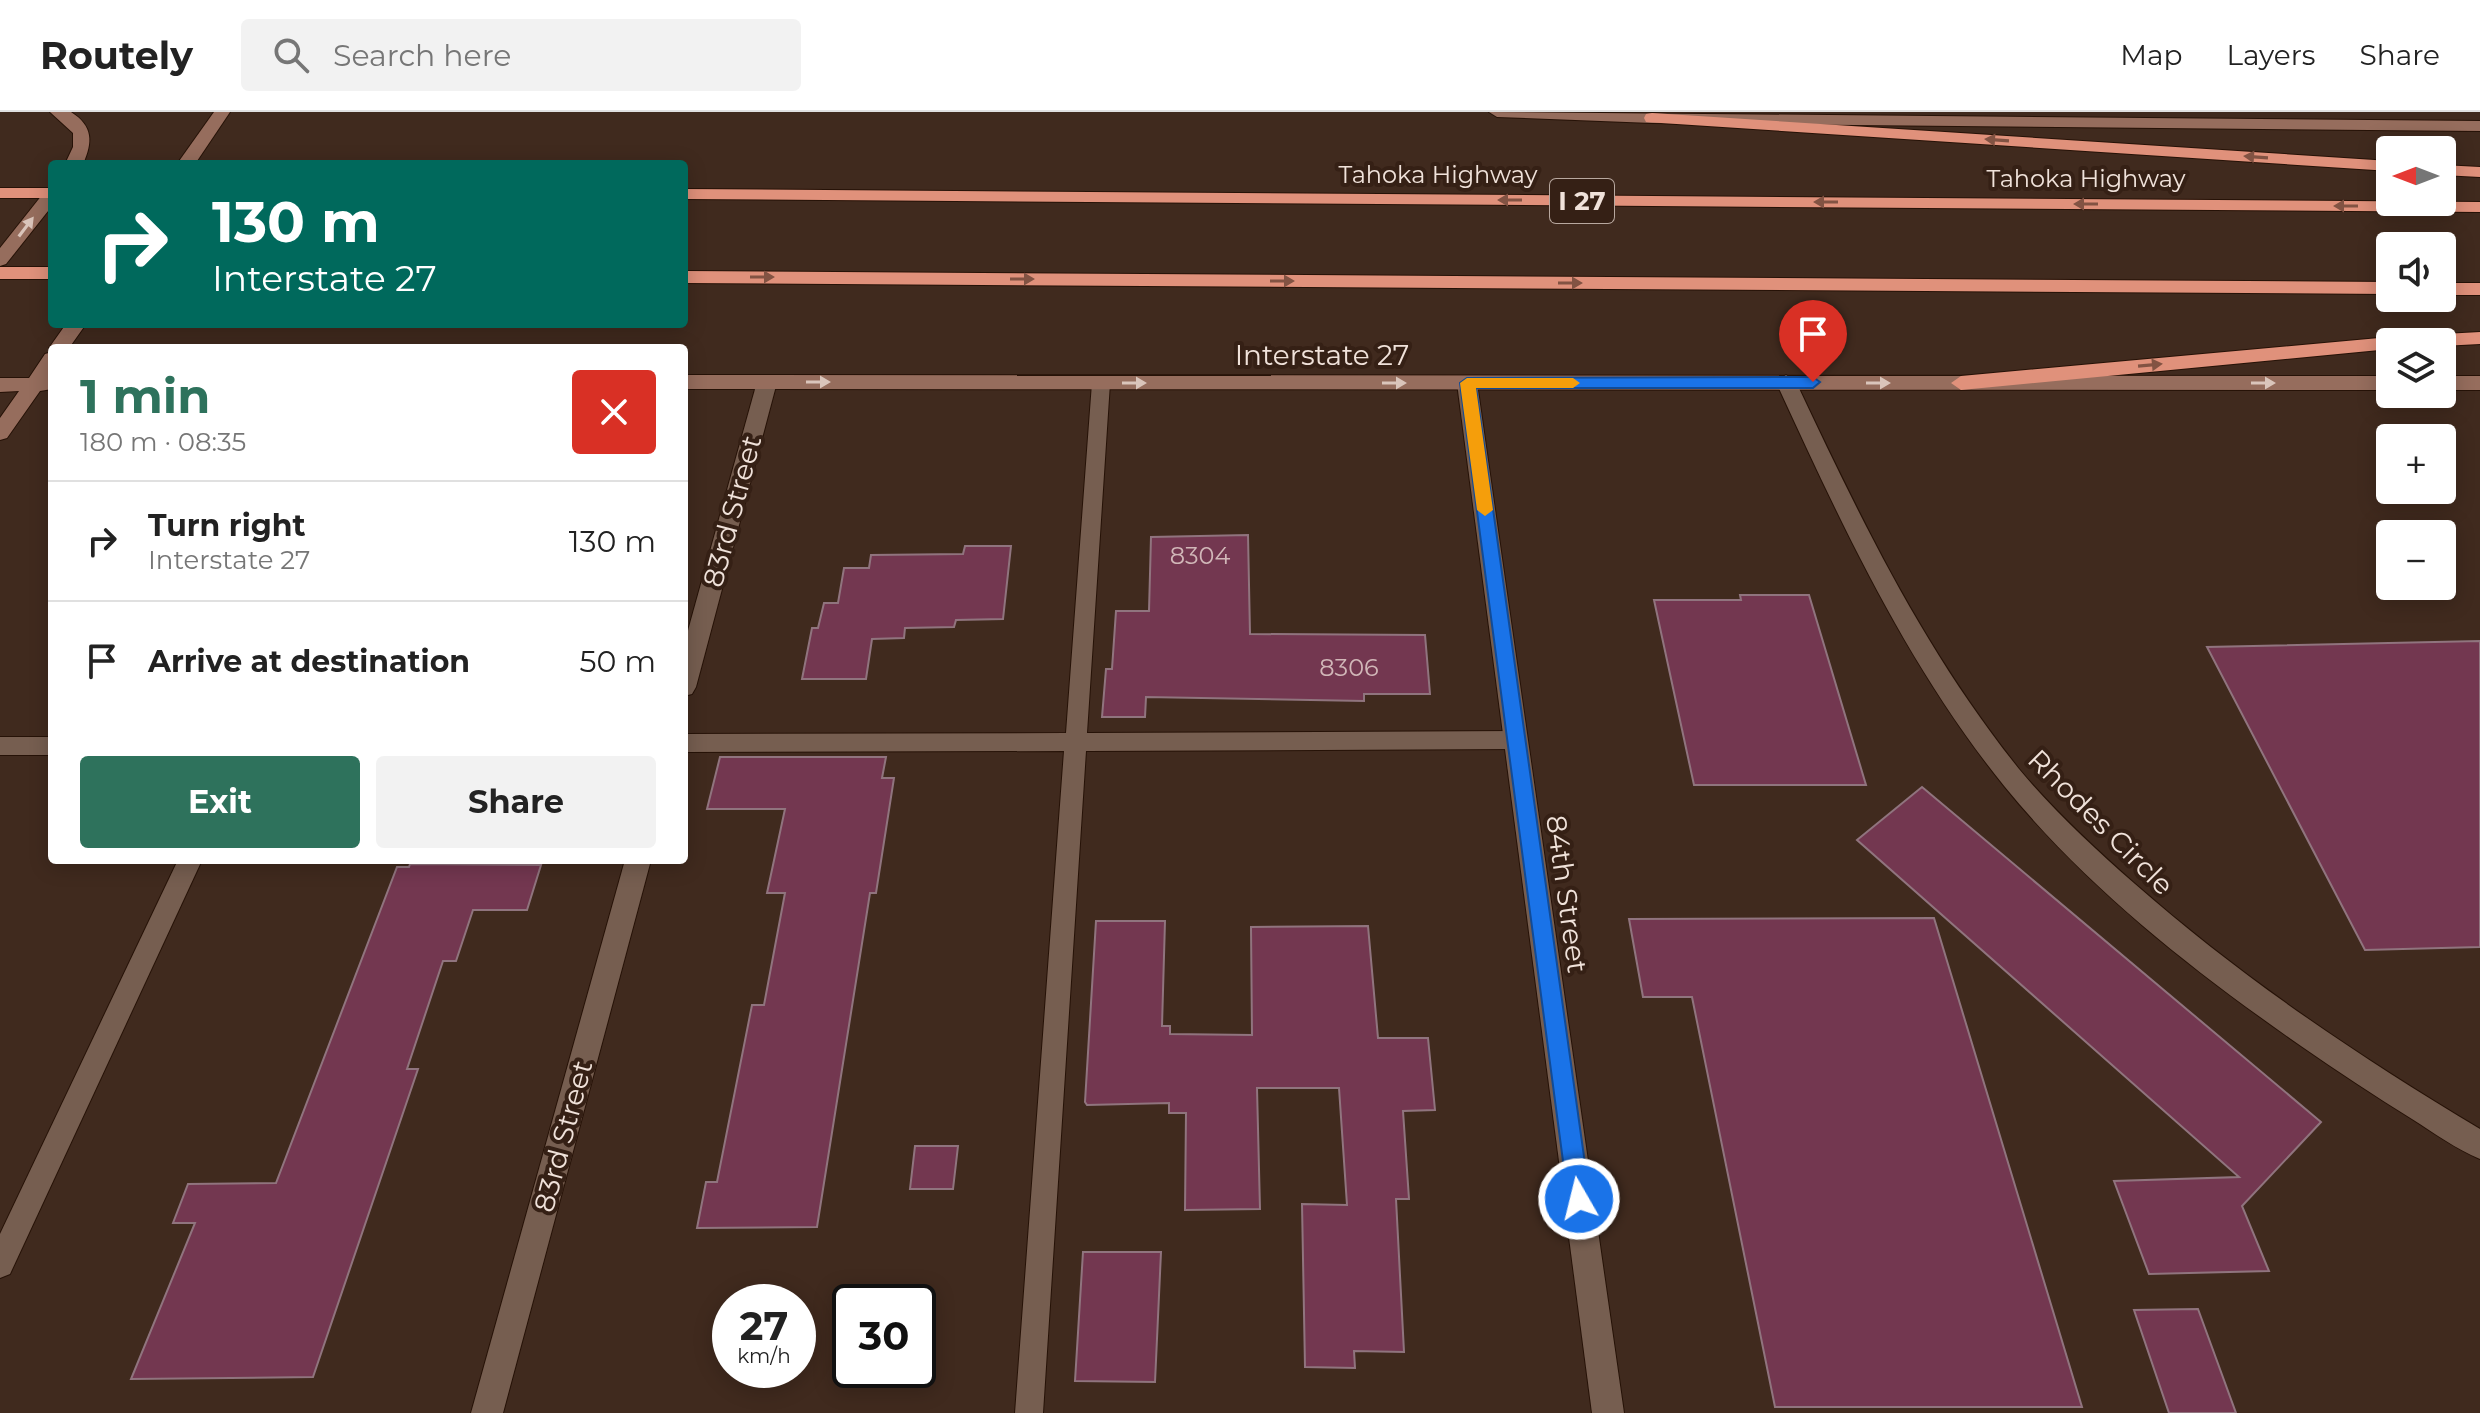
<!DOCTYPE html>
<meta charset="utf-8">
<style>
:root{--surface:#fff;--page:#f2f2f2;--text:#222;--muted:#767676;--line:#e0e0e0;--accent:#2e725c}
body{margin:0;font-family:Montserrat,sans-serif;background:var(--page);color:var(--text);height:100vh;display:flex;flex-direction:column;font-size:30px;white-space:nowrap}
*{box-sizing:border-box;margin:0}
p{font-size:26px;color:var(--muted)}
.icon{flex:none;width:44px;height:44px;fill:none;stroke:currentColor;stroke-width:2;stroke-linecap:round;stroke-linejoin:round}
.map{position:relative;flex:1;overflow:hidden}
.details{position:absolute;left:48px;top:232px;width:640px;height:520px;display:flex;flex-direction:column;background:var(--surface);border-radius:8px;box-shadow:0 4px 20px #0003}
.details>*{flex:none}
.hud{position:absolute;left:48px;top:48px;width:640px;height:168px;border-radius:8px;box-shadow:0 4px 20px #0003;background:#00695c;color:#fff;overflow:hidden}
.needle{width:52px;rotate:270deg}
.controls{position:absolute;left:2376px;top:24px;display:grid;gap:16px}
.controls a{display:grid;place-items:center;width:80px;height:80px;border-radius:8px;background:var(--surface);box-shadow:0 4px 20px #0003;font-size:40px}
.speed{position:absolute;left:712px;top:1172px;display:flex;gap:16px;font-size:40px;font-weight:700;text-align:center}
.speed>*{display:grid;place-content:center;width:104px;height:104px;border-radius:50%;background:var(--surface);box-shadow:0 4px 20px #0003;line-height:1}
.speed small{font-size:20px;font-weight:400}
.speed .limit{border:4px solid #111;border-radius:12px;background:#fff;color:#111}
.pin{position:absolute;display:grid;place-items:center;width:68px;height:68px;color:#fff;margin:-82px -34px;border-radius:50% 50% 50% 0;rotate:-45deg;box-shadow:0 0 8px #0007}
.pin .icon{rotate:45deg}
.me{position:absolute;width:88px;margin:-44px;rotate:352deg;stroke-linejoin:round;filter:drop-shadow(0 0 6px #0008)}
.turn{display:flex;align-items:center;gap:28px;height:168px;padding:0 32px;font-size:36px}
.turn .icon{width:104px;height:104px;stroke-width:2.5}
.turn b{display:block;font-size:56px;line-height:68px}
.round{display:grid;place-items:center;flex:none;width:84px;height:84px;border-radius:8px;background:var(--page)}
.head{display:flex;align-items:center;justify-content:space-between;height:136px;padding:0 32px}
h1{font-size:48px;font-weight:700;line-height:60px;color:var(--accent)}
.cta{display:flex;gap:16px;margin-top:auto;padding:16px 32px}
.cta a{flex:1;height:92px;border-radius:8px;background:var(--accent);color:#fff;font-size:32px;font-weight:700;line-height:92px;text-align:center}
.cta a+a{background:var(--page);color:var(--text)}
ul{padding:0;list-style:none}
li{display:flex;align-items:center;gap:24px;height:120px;padding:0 32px;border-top:2px solid var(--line)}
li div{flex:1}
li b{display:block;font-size:30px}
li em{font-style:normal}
header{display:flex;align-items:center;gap:48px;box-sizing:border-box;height:112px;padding:0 40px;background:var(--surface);border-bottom:2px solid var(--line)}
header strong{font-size:38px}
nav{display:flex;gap:44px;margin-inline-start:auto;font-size:28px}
.search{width:560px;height:72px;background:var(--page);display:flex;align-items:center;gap:20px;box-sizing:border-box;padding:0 28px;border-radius:8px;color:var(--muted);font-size:30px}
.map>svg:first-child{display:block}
.building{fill:#733750;stroke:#90747e;stroke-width:2}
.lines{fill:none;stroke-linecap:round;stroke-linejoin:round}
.lane-casing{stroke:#261207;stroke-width:2}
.street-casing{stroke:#261207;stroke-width:2}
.secondary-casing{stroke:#261207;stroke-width:2}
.highway-casing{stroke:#261207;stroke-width:2}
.lane{fill:#765e50;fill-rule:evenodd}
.street{fill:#765e50;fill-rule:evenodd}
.secondary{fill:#966d5d;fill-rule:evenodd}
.highway{fill:#e0917b;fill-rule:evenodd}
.oneway{fill:#825343}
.oneway2{fill:#dac5bb}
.route{fill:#1a73e8;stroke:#114b97;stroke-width:2}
.slow{fill:#f59e0b}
.labels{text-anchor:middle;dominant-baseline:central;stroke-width:8;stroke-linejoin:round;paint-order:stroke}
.far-street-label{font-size:24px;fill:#f0e2da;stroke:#352015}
.number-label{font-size:24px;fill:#d1b7b8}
.shield{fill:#352015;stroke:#b8a89f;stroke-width:2}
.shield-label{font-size:26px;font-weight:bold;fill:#f0e2da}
.street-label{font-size:28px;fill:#f0e2da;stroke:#352015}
</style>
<header>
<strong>Routely</strong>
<div class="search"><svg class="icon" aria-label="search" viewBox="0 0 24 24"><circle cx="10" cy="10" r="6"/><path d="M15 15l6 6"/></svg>Search here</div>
<nav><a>Map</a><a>Layers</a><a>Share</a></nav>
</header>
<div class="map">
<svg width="2480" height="1301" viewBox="0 0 2480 1301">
<rect width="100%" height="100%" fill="#402a1e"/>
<g class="building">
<path d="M1248 423 1250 522 1425 523 1430 582H1364V589L1146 585 1145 605H1102L1106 557H1112L1116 499H1149L1151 425Z"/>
<path d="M965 434H1011L1003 507 956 508 954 515 905 516 904 526 872 527 866 567H802L812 516H818L824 491H838L844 456H869L871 443 963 442Z"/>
<path d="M1740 483H1809L1866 673H1694L1654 488H1741Z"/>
<path d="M2480 529V835L2365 838 2207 535Z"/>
<path d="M720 645H886L882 666H894L876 781H870L817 1115 697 1116 706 1070H717L752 893H764L785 781H767L785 697H707Z"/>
<path d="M1922 675 2321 1010 2242 1094 2269 1159 2149 1162 2114 1069 2239 1065 1857 728Z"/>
<path d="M410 752 541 753 527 798H473L456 849H443L407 957H418L313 1265 131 1267 195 1111H173L188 1072 276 1071 397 755H409Z"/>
<path d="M1934 806 2082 1295H1775L1692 885H1643L1629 807Z"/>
<path d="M1096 809H1165L1162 914H1170V922L1252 923 1251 815 1368 814 1378 926H1428L1435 998 1403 999 1409 1087H1396L1404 1240 1354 1239 1355 1256 1305 1255 1302 1092 1347 1093 1339 976H1257L1260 1097 1185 1098 1186 1001H1169V991L1087 993 1085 990Z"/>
<path d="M915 1034H958L953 1077H910Z"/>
<path d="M1083 1140H1161L1155 1270 1075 1269Z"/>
<path d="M2198 1197 2236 1301H2169L2134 1198Z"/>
</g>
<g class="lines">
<defs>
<g id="lane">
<path d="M1101 265 1110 271 1087 621 1516 619 1524 622 1527 628 1524 634 1516 637 1086 639 1043 1301H1015L1064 639 684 640V622L1066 621 1092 271Z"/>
<rect x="0" y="625" width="52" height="18"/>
<path d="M178 748H202L10 1162 0 1166V1122Z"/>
</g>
<g id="street">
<path d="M767 263 777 270 696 575 692 582 684 584V533L757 270Z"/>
<path d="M1786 263 1796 270C1861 408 1923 537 2019 657 2054 699 2094 736 2135 772 2242 866 2358 944 2480 1017V1047C2456 1037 2434 1021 2412 1007 2375 984 2337 959 2301 934 2195 860 2087 776 2005 675 1906 553 1841 411 1776 270Z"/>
<path d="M1467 264 1477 271 1624 1301H1592L1457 271Z"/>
<path d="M625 748H651L503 1301H471Z"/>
</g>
<g id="secondary">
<path d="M50 0H71C93 14 93 30 83 52H65L73 35V21Z"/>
<path d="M214 0H230L195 52H177Z"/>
<path d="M1489 0 2480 9V19L1652 11 1497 5Z"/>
<path d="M52 77V94L6 152 0 154V136L46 78Z"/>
<path d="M66 212H86L69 236H52V240L49 236Z"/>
<path d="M52 240V262L49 266 52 267V277L40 279 7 326 0 328V306L19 279 0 280V266H29L45 242Z"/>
<path d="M684 263 2390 264V278L684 277Z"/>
<rect x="2442" y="264" width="38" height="14"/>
</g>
<g id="highway">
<path d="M1652 1 2390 49V59L1646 10 1644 6 1646 2Z"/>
<path d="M2442 53 2480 55V65L2442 63Z"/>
<rect x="0" y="76" width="52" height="10"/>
<path d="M684 77 2480 90V100L684 87Z"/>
<rect x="0" y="155" width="52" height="12"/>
<path d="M684 159 2390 170V182L684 171Z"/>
<rect x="2442" y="171" width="38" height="12"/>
<path d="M2480 220V232L2442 234V230H2390V237L1961 278 1951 271 1961 264 2390 225Z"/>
</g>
</defs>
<use href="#lane" class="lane-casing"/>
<use href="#street" class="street-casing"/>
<use href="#secondary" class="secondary-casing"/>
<use href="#highway" class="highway-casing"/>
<use href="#lane" class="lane"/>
<use href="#street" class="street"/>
<use href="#secondary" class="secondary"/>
<use href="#highway" class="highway"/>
</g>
<defs><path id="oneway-solid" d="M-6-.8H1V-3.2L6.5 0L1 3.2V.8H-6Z" transform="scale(2)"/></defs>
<g class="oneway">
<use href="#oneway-solid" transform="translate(1997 28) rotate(-176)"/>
<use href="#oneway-solid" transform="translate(2256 45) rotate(-176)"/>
<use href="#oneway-solid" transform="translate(1510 88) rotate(-180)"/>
<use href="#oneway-solid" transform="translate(1826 90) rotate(-180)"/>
<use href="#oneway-solid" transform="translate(2086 92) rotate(-180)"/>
<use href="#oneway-solid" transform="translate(2346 94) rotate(-180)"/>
<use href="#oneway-solid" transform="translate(762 165)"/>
<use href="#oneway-solid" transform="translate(1022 167)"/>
<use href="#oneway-solid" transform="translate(1282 169)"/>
<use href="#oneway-solid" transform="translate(1570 171)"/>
<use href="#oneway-solid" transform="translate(2150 253) rotate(-5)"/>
</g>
<g class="oneway2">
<use href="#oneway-solid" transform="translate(26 115) rotate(-53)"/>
<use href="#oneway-solid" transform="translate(818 270)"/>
<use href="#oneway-solid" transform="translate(1134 271)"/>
<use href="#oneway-solid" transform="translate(1394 271)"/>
<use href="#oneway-solid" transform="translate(1878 271)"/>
<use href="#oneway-solid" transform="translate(2263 271)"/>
</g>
<path class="route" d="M1813 265 1820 270 1813 276H1476L1590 1087 1586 1095 1579 1098 1571 1095 1568 1087 1460 271 1467 266Z"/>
<path class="slow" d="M1467 266H1573L1580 271 1573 276H1476L1493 398 1485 404 1477 398 1460 271Z"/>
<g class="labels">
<g class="far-street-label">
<text x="1438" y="62">Tahoka Highway</text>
<text x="2086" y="66">Tahoka Highway</text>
</g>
<g class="number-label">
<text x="1200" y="443">8304</text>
<text x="1349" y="555">8306</text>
</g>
<rect class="shield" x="1550" y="67" width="64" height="44" rx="6"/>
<g class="shield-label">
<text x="1582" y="89">I 27</text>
</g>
<g class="street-label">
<text x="1322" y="243">Interstate 27</text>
<text transform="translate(732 399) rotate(-75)">83rd Street</text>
<text transform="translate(2101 710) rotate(45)">Rhodes Circle</text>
<text transform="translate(1567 782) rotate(82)">84th Street</text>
<text transform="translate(563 1024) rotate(-75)">83rd Street</text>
</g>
</g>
</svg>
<div class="controls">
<a><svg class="needle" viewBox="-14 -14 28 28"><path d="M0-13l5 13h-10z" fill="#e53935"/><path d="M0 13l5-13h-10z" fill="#767676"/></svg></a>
<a><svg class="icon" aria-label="sound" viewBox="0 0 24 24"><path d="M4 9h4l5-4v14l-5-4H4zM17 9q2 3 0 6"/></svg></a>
<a><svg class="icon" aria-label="layers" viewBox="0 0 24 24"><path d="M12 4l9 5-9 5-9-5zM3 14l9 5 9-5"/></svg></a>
<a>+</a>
<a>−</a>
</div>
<div class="speed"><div>27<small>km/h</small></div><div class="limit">30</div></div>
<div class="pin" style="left:1813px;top:270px;background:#d93025"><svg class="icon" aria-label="arrive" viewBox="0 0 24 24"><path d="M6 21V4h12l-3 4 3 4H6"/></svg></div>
<svg class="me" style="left:1579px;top:1087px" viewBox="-20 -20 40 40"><circle r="17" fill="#1a73e8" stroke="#fff" stroke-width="3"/><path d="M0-11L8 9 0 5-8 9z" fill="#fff"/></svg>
<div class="hud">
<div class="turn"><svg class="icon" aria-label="right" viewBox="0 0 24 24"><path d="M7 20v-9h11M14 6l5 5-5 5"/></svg><div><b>130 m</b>Interstate 27</div></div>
</div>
<section class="details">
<div class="head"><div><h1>1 min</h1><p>180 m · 08:35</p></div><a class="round" style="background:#d93025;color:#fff"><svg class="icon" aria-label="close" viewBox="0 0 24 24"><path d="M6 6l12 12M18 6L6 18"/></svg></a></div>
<ul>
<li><svg class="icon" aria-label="right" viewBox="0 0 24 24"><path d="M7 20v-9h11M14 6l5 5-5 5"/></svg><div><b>Turn right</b><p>Interstate 27</p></div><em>130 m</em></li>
<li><svg class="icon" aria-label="arrive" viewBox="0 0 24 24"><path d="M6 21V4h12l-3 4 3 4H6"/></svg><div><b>Arrive at destination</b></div><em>50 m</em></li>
</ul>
<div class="cta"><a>Exit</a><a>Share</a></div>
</section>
</div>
